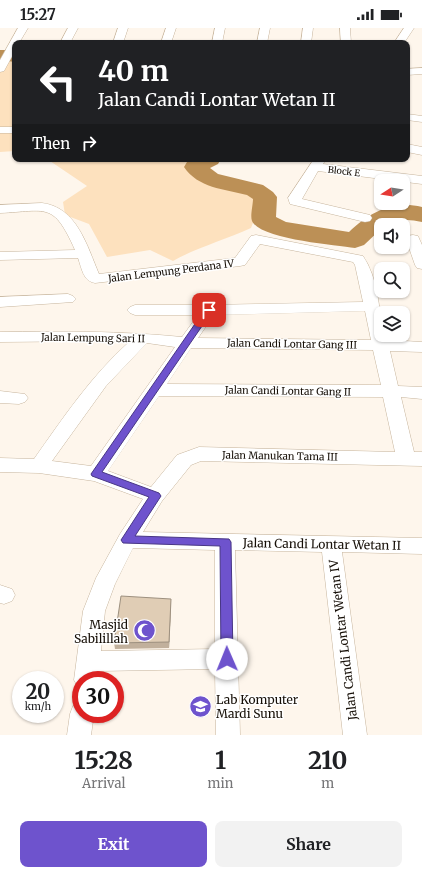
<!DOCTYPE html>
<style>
:root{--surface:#fff;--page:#f2f2f2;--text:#202124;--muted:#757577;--accent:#6e53cd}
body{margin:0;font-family:Merriweather,serif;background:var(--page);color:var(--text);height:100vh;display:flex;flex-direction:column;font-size:15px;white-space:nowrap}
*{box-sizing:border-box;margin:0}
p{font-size:13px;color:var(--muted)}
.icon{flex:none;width:22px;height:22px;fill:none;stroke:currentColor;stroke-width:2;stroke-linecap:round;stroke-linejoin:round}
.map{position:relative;height:707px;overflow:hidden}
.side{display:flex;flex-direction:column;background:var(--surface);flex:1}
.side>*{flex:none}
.guide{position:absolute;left:12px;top:12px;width:398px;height:122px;border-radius:8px;box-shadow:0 1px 3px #0004;background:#202124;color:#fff;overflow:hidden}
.needle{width:26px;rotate:258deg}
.controls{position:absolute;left:374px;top:146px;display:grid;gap:8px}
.controls a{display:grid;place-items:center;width:36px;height:36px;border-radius:8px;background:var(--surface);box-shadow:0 1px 3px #0004;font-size:20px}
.speed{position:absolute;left:12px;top:643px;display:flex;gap:8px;font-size:20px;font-weight:700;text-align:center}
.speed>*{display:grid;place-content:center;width:52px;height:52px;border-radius:50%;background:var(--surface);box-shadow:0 1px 3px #0004;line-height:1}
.speed small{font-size:10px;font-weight:400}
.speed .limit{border:6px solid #d22;background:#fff;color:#111}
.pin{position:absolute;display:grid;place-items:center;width:34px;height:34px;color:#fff;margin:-17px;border-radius:8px;box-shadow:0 2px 6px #0006}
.me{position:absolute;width:44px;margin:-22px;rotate:359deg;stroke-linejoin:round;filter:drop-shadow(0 0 3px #0008)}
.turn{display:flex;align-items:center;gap:14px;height:84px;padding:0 20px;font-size:18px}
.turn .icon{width:52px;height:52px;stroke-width:2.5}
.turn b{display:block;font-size:28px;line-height:34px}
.then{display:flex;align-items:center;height:38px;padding:0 20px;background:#0003;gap:8px;font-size:15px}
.eta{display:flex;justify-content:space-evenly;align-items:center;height:68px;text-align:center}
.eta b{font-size:24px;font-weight:700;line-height:28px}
.primary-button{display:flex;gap:8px;margin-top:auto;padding:8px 20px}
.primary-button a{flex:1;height:46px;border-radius:8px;background:var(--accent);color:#fff;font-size:16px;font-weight:700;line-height:46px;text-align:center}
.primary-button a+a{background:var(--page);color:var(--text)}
.status{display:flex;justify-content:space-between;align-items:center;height:28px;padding:0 20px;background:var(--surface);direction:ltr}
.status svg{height:11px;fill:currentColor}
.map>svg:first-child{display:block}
.green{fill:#fde1be}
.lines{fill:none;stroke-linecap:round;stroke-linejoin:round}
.river{fill:#bc9056;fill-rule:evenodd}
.minor-casing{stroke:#c7b59d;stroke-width:1}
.minor{fill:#fff;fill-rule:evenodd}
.wall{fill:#c1b09c}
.shaded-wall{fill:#9d907f}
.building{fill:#e0cdb5;stroke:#9d907f}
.route{fill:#6e53cd;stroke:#483685}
.labels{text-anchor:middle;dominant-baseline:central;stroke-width:3;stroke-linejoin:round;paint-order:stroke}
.far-street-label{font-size:9px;fill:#160f07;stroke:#fff}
.street-label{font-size:10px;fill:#160f07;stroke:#fff}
.near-street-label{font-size:12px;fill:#160f07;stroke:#fff}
.near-poi-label{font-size:12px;fill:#160f07;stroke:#fff;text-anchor:end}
</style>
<div class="status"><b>15:27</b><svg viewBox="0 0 49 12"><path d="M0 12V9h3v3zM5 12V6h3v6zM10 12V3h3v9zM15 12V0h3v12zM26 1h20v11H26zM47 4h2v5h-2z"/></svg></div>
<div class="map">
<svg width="422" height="707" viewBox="0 0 422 707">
<rect width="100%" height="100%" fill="#fef6ec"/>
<g class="green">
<path d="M0 30 15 31V123L0 124Z"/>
<path d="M47 131H197L190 133 189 141C203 156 234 161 255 165L261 174 251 200C225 212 198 219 173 233L150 222 107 229 89 196 65 187 63 174 87 158Z"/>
</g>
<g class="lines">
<g class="river">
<path d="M0 22H15V34L0 32Z"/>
<path d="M193 131H221L218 136 210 140 218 146 263 157 273 164 277 169 276 189 286 194 349 204C370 184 393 172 422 179V194C413 192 405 191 396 193 391 195 387 197 381 197V201L364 217 355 220C335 217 260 211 252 193 250 188 253 177 253 171L247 167C224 161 198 160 184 139L187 134Z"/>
</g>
<defs>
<g id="minor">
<path d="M18 0H28L19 15H15V23L4 43 0 44V32Z"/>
<path d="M68 0H78L70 15H60Z"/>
<path d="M118 0H128L123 15H113Z"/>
<path d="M166 0H176L171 15H161Z"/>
<path d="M215 0H225L222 15H212Z"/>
<path d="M260 0H270L267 15H257Z"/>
<path d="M303 0H313L311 15H301Z"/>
<path d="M340 0H350L351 15H341Z"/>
<path d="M404 0H414L404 15H394Z"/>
<path d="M422 40V46L407 47V41Z"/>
<path d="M407 86 422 88V94L407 92Z"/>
<rect x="0" y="99" width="15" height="6"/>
<path d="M407 116 422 119V127L407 124Z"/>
<path d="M314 131H326L323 136 422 148V156L318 143 302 171 370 187 372 190 370 193 365 194 290 176 288 170Z"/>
<path d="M42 175C77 179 87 218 99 246L235 230 251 208 256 207 363 228C377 248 381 283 381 307H386L387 312 422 314V324L390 323 398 358 422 359V371L401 369 414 424H422V438L201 433 191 437 162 473 143 504 422 510V526L342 524 367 707H343L322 524 235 522 240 707H216L215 641 99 643 98 652H81V661L78 659 74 652 83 583 96 550 120 506 143 471 94 453 39 445 0 444V430L34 431C63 390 91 348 129 314L100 313 0 314V304C61 303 121 303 182 309L198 287H135L130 285 127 282 130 279 135 277H209L363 274 355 237 353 234 260 216 245 237 240 238 95 255C83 253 82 241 78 230L0 232V224L75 222C53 173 47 183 0 185V177ZM365 283 371 312 198 310 214 287ZM147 315 175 319 91 438 52 433 106 358ZM191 320 373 322 381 357 167 356ZM159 368 383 369 395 424 199 419 177 427 151 459 108 443ZM133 520 215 522V621L101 623 105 583 115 556Z"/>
<path d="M413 207 418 208 422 217V241L417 240 415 237 406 211 408 208Z"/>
<path d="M68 266 73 268 76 271 73 274 0 279V269Z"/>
<path d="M0 363 25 366 28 370 25 374 19 376 0 375Z"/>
<path d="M0 557 12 561 15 567 12 573 4 576 0 575Z"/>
<path d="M81 675V686H94L91 707H67L70 686 73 678Z"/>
</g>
</defs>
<use href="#minor" class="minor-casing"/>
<use href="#minor" class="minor"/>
</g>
<path class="wall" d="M171 571V578L169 620 115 621 114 615Z"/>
<path class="shaded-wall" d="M171 571V578L169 620V614Z"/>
<path class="building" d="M121 568 171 571 169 614 114 615Z"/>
<path class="route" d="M209 279 213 282 102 444 159 465 161 468 135 508 229 511 231 514 233 631 231 635 227 637 222 635 221 631 220 518 123 515 121 512 123 509 149 469 92 448 91 446 206 280Z"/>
<defs>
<symbol id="mosque-disc" viewBox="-11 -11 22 22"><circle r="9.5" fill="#6e53cd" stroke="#fff"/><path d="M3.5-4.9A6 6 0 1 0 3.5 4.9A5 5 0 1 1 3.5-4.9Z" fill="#fff"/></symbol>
<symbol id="school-disc" viewBox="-11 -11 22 22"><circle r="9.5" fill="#6e53cd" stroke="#fff"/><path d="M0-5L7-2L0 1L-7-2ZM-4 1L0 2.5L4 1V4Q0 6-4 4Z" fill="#fff"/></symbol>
</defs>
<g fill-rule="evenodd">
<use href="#mosque-disc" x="132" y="590" width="25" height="25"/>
<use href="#school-disc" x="188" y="666" width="25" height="25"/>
</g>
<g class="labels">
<g class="far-street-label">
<text transform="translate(344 143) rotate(7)">Block E</text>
</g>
<g class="street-label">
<text transform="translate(171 243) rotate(-7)">Jalan Lempung Perdana IV</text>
<text transform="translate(93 310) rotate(1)">Jalan Lempung Sari II</text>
<text transform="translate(292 316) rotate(1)">Jalan Candi Lontar Gang III</text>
<text transform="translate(288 363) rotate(1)">Jalan Candi Lontar Gang II</text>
<text transform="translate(280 428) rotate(1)">Jalan Manukan Tama III</text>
</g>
<g class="near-street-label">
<text transform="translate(322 516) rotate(1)">Jalan Candi Lontar Wetan II</text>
<text transform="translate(343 612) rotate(-97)">Jalan Candi Lontar Wetan IV</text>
</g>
<g class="near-poi-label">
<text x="128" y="596">Masjid<tspan x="128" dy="14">Sabilillah</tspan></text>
<text x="216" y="671" text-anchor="start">Lab Komputer<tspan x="216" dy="14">Mardi Sunu</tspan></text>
</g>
</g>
</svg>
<div class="controls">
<a><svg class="needle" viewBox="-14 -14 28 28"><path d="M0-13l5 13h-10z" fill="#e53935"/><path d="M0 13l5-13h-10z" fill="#757577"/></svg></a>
<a><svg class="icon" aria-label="sound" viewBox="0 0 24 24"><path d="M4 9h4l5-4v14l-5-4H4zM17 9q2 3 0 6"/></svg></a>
<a><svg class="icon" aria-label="search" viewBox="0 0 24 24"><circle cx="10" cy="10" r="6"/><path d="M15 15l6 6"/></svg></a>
<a><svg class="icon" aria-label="layers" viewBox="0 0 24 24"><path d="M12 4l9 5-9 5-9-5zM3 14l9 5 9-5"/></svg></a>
</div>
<div class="speed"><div>20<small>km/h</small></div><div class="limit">30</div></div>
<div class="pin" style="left:209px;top:282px;background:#d93025"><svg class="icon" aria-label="arrive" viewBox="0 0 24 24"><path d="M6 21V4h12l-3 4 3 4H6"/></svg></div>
<svg class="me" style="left:227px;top:631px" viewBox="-20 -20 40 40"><circle r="19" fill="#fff"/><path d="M0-13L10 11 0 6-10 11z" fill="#6e53cd"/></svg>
<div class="guide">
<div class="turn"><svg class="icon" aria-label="left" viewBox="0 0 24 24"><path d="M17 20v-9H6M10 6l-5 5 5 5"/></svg><div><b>40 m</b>Jalan Candi Lontar Wetan II</div></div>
<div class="then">Then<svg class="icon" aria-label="right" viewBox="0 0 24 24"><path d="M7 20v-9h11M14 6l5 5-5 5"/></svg></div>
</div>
</div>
<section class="side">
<div class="eta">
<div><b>15:28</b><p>Arrival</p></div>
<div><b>1</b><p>min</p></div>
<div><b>210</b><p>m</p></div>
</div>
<div class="primary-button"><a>Exit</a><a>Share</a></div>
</section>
